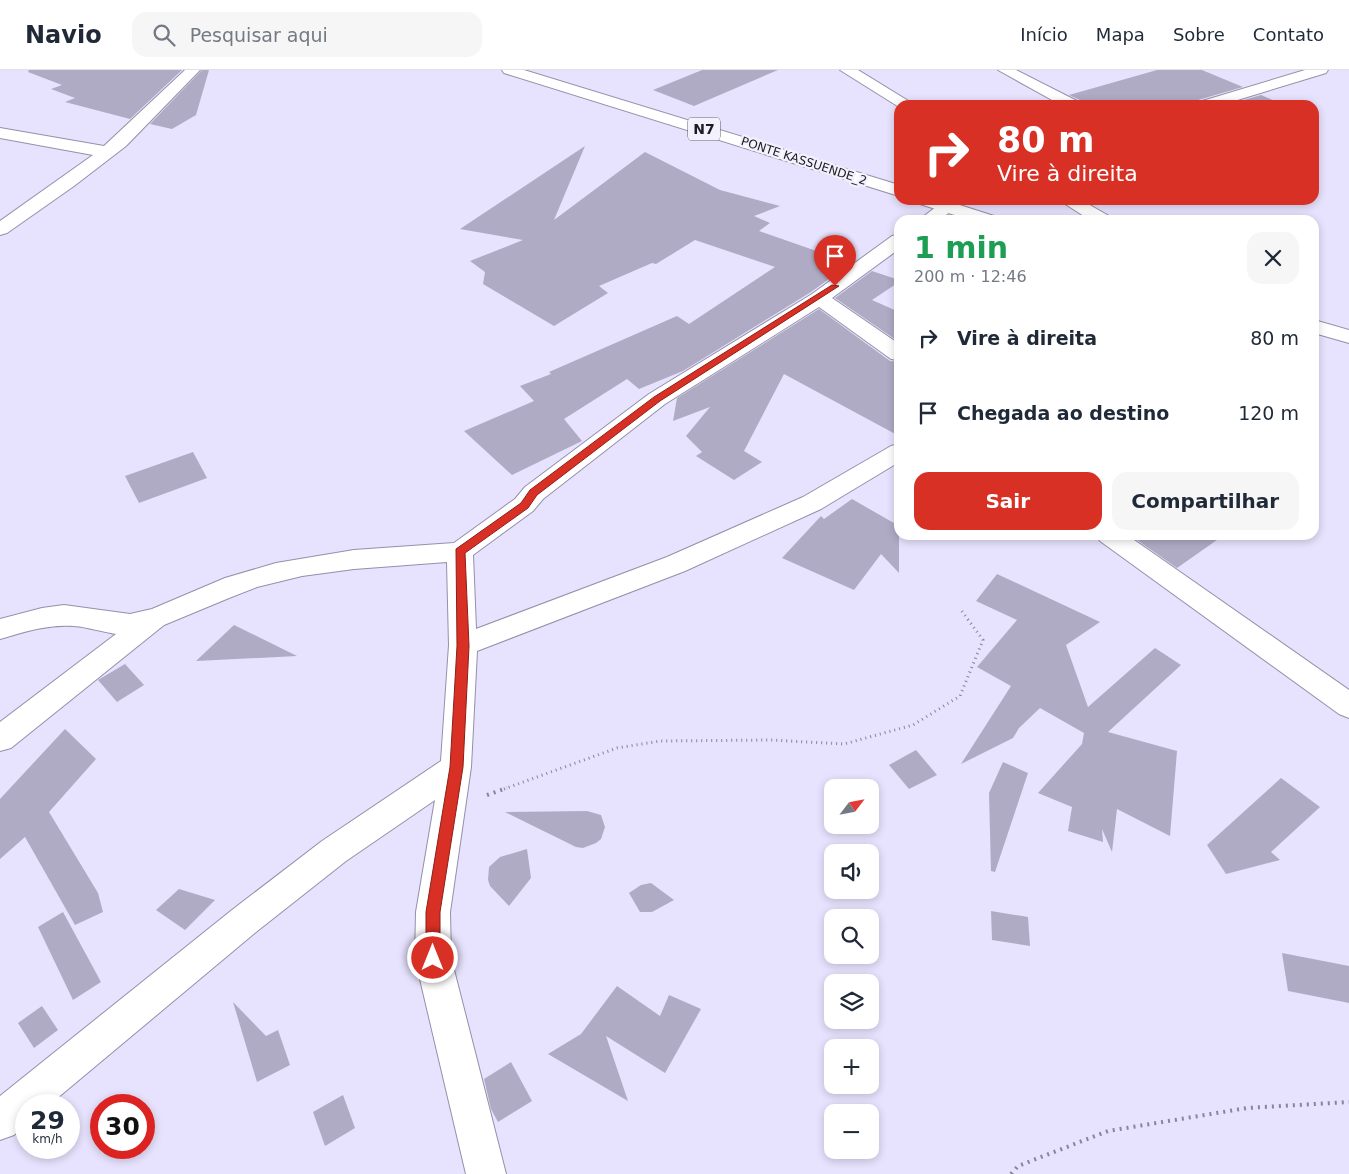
<!DOCTYPE html>
<html lang="pt">
<meta charset="utf-8">
<style>
:root{--surface:#fff;--page:#f6f6f7;--text:#1f2937;--muted:#747a83;--line:#e0e1e3;--accent:#d93025}
body{margin:0;font-family:"DejaVu Sans",sans-serif;background:var(--page);color:var(--text);height:100vh;display:flex;flex-direction:column;font-size:19px;white-space:nowrap}
*{box-sizing:border-box;margin:0}
p{font-size:16px;color:var(--muted)}
.icon{flex:none;width:28px;height:28px;fill:none;stroke:currentColor;stroke-width:2;stroke-linecap:round;stroke-linejoin:round}
.map{position:relative;flex:1;overflow:hidden}
.sheet{position:absolute;left:894px;top:145px;width:425px;height:325px;display:flex;flex-direction:column;background:var(--surface);border-radius:15px;box-shadow:0 2px 8px #0003}
.sheet>*{flex:none}
.top-card{position:absolute;left:894px;top:30px;width:425px;height:105px;border-radius:15px;box-shadow:0 2px 8px #0003;background:#d93025;color:#fff;overflow:hidden}
.needle{width:32px;rotate:58deg}
.fabs{position:absolute;left:824px;top:709px;display:grid;gap:10px}
.fabs a{display:grid;place-items:center;width:55px;height:55px;border-radius:10px;background:var(--surface);box-shadow:0 2px 8px #0003;font-size:25px}
.speed{position:absolute;left:15px;top:1024px;display:flex;gap:10px;font-size:25px;font-weight:700;text-align:center}
.speed>*{display:grid;place-content:center;width:65px;height:65px;border-radius:50%;background:var(--surface);box-shadow:0 2px 8px #0003;line-height:1}
.speed small{font-size:12px;font-weight:400}
.speed .limit{border:8px solid #d22;background:#fff;color:#111}
.pin{position:absolute;display:grid;place-items:center;width:42px;height:42px;color:#fff;margin:-51px -21px;border-radius:50% 50% 50% 0;rotate:-45deg;box-shadow:0 0 5px #0007}
.pin .icon{rotate:45deg}
.me{position:absolute;width:55px;margin:-28px;rotate:0deg;stroke-linejoin:round;filter:drop-shadow(0 0 4px #0008)}
.turn{display:flex;align-items:center;gap:18px;height:105px;padding:0 20px;font-size:22px}
.turn .icon{width:65px;height:65px;stroke-width:2.5}
.turn b{display:block;font-size:35px;line-height:42px}
.round{display:grid;place-items:center;flex:none;width:52px;height:52px;border-radius:15px;background:var(--page)}
.summary{display:flex;align-items:center;justify-content:space-between;height:85px;padding:0 20px}
h1{font-size:30px;font-weight:700;line-height:38px;color:#1e9e55}
.cta{display:flex;gap:10px;margin-top:auto;padding:10px 20px}
.cta a{flex:1;height:58px;border-radius:15px;background:var(--accent);color:#fff;font-size:20px;font-weight:700;line-height:58px;text-align:center}
.cta a+a{background:var(--page);color:var(--text)}
ul{padding:0;list-style:none}
li{display:flex;align-items:center;gap:15px;height:75px;padding:0 20px}
li div{flex:1}
li b{display:block;font-size:19px}
li em{font-style:normal}
header{display:flex;align-items:center;gap:30px;box-sizing:border-box;height:70px;padding:0 25px;background:var(--surface);border-bottom:1px solid var(--line)}
header strong{font-size:24px}
nav{display:flex;gap:28px;margin-inline-start:auto;font-size:18px}
.search{width:350px;height:45px;background:var(--page);display:flex;align-items:center;gap:12px;box-sizing:border-box;padding:0 18px;border-radius:15px;color:var(--muted);font-size:19px}
.map>svg:first-child{display:block}
.building{fill:#b0abc5}
.lines{fill:none;stroke-linecap:round;stroke-linejoin:round}
.minor-casing{stroke:#9590a9;stroke-width:2}
.trunk-casing{stroke:#9590a9;stroke-width:2}
.path-far1{stroke:#888598;stroke-width:3;stroke-dasharray:1 4;stroke-linecap:butt}
.path{stroke:#888598;stroke-width:4;stroke-dasharray:2 5;stroke-linecap:butt}
.minor{fill:#fff;fill-rule:evenodd}
.trunk{fill:#fff;fill-rule:evenodd}
.route{fill:#d93025;stroke:#8d1f18}
.labels{text-anchor:middle;dominant-baseline:central;stroke-width:4.5;stroke-linejoin:round;paint-order:stroke}
.far-street-label{font-size:12px;fill:#1d1b25;stroke:#f3f1fc}
.shield{fill:#f3f1fc;stroke:#5d5b66;stroke-width:1}
.shield-label{font-size:14px;font-weight:bold;fill:#1d1b25}
</style>
<header>
<strong>Navio</strong>
<div class="search"><svg class="icon" aria-label="search" viewBox="0 0 24 24"><circle cx="10" cy="10" r="6"/><path d="M15 15l6 6"/></svg>Pesquisar aqui</div>
<nav><a>Início</a><a>Mapa</a><a>Sobre</a><a>Contato</a></nav>
</header>
<div class="map">
<svg width="1349" height="1104" viewBox="0 0 1349 1104">
<rect width="100%" height="100%" fill="#e7e2fd"/>
<g class="building">
<path d="M29 0H182L130 49 65 32 75 28 51 19 62 15 28 2Z"/>
<path d="M202 0H209L196 45 172 59 150 54Z"/>
<path d="M702 0H778L694 36 653 20Z"/>
<path d="M1157 0H1202L1243 17 1198 30 1195 35H1083L1080 30 1069 25Z"/>
<path d="M1261 25 1284 35H1227Z"/>
<path d="M585 76 554 150 645 82 720 120 780 136 754 146 770 153 759 161 851 193 811 222 683 301 639 319 627 309 564 349 582 371 512 405 464 361 534 331 520 316 551 304 549 302 677 246 689 254 775 197 695 170 656 194 652 193 599 216 608 223 554 256 483 214 485 202 470 191 523 170 460 159Z"/>
<path d="M872 201 899 210V212L872 230 899 242V272L835 228Z"/>
<path d="M819 239 890 291 899 292V366L784 304 744 381 762 392 734 410 696 386 702 382 686 366 710 337 673 351 677 328Z"/>
<path d="M193 382 207 408 139 433 125 406Z"/>
<path d="M852 429 899 456V503L881 484 854 520 782 488 821 446 824 449Z"/>
<path d="M1130 465H1224L1177 498Z"/>
<path d="M997 504 1100 552 1066 575 1088 637 1155 578 1181 595 1108 662 1177 681 1170 766 1117 739 1112 782 1102 759 1103 772 1068 761 1072 737 1038 723 1082 674 1084 663 1040 638 1019 658 1013 668 961 694 1011 616 977 597 1017 550 976 531Z"/>
<path d="M234 555 297 586 196 591Z"/>
<path d="M125 594 144 615 117 632 98 610Z"/>
<path d="M65 659 96 689 49 742 98 823 103 842 75 855 25 767 0 789V729Z"/>
<path d="M916 680 937 705 909 719 889 695Z"/>
<path d="M1003 692 1028 703 995 802 991 801 989 723Z"/>
<path d="M1281 708 1320 737 1271 782 1280 790 1226 804 1207 775Z"/>
<path d="M587 741 601 745 605 757 601 769 596 773 583 778 576 777 505 742Z"/>
<path d="M527 779 531 808 509 836 490 816 488 810 489 797 500 787Z"/>
<path d="M651 813 674 830 652 842H640L629 823 641 815Z"/>
<path d="M179 819 215 830 185 860 156 840Z"/>
<path d="M991 841 1028 847 1030 876 992 870Z"/>
<path d="M63 842 101 912 73 930 38 857Z"/>
<path d="M1282 883 1349 896V933L1288 921Z"/>
<path d="M617 916 660 946 669 925 701 939 665 1003 606 966 628 1031 548 984 581 964Z"/>
<path d="M233 932 266 966 278 960 290 995 257 1012Z"/>
<path d="M42 936 58 960 34 978 18 953Z"/>
<path d="M511 992 532 1031 498 1052 491 1039 484 1009Z"/>
<path d="M343 1025 355 1058 325 1076 313 1042Z"/>
</g>
<g class="lines">
<defs>
<g id="minor">
<path d="M185 0H200L126 76 74 116 7 163 0 165V151L93 85 0 68V58L104 76Z"/>
<path d="M840 0H858L915 35 899 37Z"/>
<path d="M998 0H1016L1079 32 1081 35H1061Z"/>
<path d="M1305 0H1328L1326 3 1221 35H1197L1199 32Z"/>
<path d="M1059 130H1081L1109 146 1112 150H1090Z"/>
<path d="M947 132 953 133 956 137 940 150H919L941 133Z"/>
<path d="M899 164V179L832 228 899 274V290L891 289 819 237 665 334 543 429 533 441 473 485 476 559 667 487 803 427 891 376 899 374V392L821 439 685 501 477 581 471 697 450 842 451 888 506 1104H466L415 888 416 842 435 730 346 791 256 862 49 1035H26V1054L14 1065 0 1070V1026L232 840 322 771 441 691 449 575 447 492 354 499 302 506 257 517 229 528 164 555 11 678 0 681V652L116 564C102 562 88 557 74 556 48 554 24 562 0 569V549L42 538 64 535 130 544 152 539 225 508 276 493 354 480 454 473 515 429 525 417 649 324 812 224 892 166Z"/>
<path d="M1096 465H1127L1349 620V648L1339 644 1100 471Z"/>
</g>
<g id="trunk">
<path d="M502 0H524L899 115V126L504 3Z"/>
<path d="M917 130H944L994 146 997 150H970L920 134Z"/>
<path d="M1314 250 1349 260V273L1314 263Z"/>
</g>
</defs>
<use href="#minor" class="minor-casing"/>
<use href="#trunk" class="trunk-casing"/>
<path class="path-far1" d="M504 719 617 678 660 671 771 670 844 674 913 655 960 626 983 570 961 540"/>
<g class="path">
<path d="M487 725 507 718"/>
<path d="M1011 1104 1018 1096 1108 1061 1247 1038 1349 1032"/>
</g>
<use href="#minor" class="minor"/>
<use href="#trunk" class="trunk"/>
</g>
<path class="route" d="M832 215 839 216 660 331 537 425 528 438 465 483 469 576 463 697 440 842V888L438 893 433 895 428 893 426 888V842L450 697 457 576 456 479 521 433 530 420 654 327Z"/>
<g class="labels">
<g class="far-street-label">
<text transform="translate(804 91) rotate(18)">PONTE KASSUENDE_2</text>
</g>
<rect class="shield" x="688" y="47.5" width="32" height="23" rx="4"/>
<g class="shield-label">
<text x="704" y="59">N7</text>
</g>
</g>
</svg>
<div class="fabs">
<a><svg class="needle" viewBox="-14 -14 28 28"><path d="M0-13l5 13h-10z" fill="#e53935"/><path d="M0 13l5-13h-10z" fill="#747a83"/></svg></a>
<a><svg class="icon" aria-label="sound" viewBox="0 0 24 24"><path d="M4 9h4l5-4v14l-5-4H4zM17 9q2 3 0 6"/></svg></a>
<a><svg class="icon" aria-label="search" viewBox="0 0 24 24"><circle cx="10" cy="10" r="6"/><path d="M15 15l6 6"/></svg></a>
<a><svg class="icon" aria-label="layers" viewBox="0 0 24 24"><path d="M12 4l9 5-9 5-9-5zM3 14l9 5 9-5"/></svg></a>
<a>+</a>
<a>−</a>
</div>
<div class="speed"><div>29<small>km/h</small></div><div class="limit">30</div></div>
<div class="pin" style="left:835px;top:216px;background:#d93025"><svg class="icon" aria-label="arrive" viewBox="0 0 24 24"><path d="M6 21V4h12l-3 4 3 4H6"/></svg></div>
<svg class="me" style="left:433px;top:888px" viewBox="-20 -20 40 40"><circle r="17" fill="#d93025" stroke="#fff" stroke-width="3"/><path d="M0-11L8 9 0 5-8 9z" fill="#fff"/></svg>
<div class="top-card">
<div class="turn"><svg class="icon" aria-label="right" viewBox="0 0 24 24"><path d="M7 20v-9h11M14 6l5 5-5 5"/></svg><div><b>80 m</b>Vire à direita</div></div>
</div>
<section class="sheet">
<div class="summary"><div><h1>1 min</h1><p>200 m · 12:46</p></div><a class="round"><svg class="icon" aria-label="close" viewBox="0 0 24 24"><path d="M6 6l12 12M18 6L6 18"/></svg></a></div>
<ul>
<li><svg class="icon" aria-label="right" viewBox="0 0 24 24"><path d="M7 20v-9h11M14 6l5 5-5 5"/></svg><div><b>Vire à direita</b></div><em>80 m</em></li>
<li><svg class="icon" aria-label="arrive" viewBox="0 0 24 24"><path d="M6 21V4h12l-3 4 3 4H6"/></svg><div><b>Chegada ao destino</b></div><em>120 m</em></li>
</ul>
<div class="cta"><a>Sair</a><a>Compartilhar</a></div>
</section>
</div>
